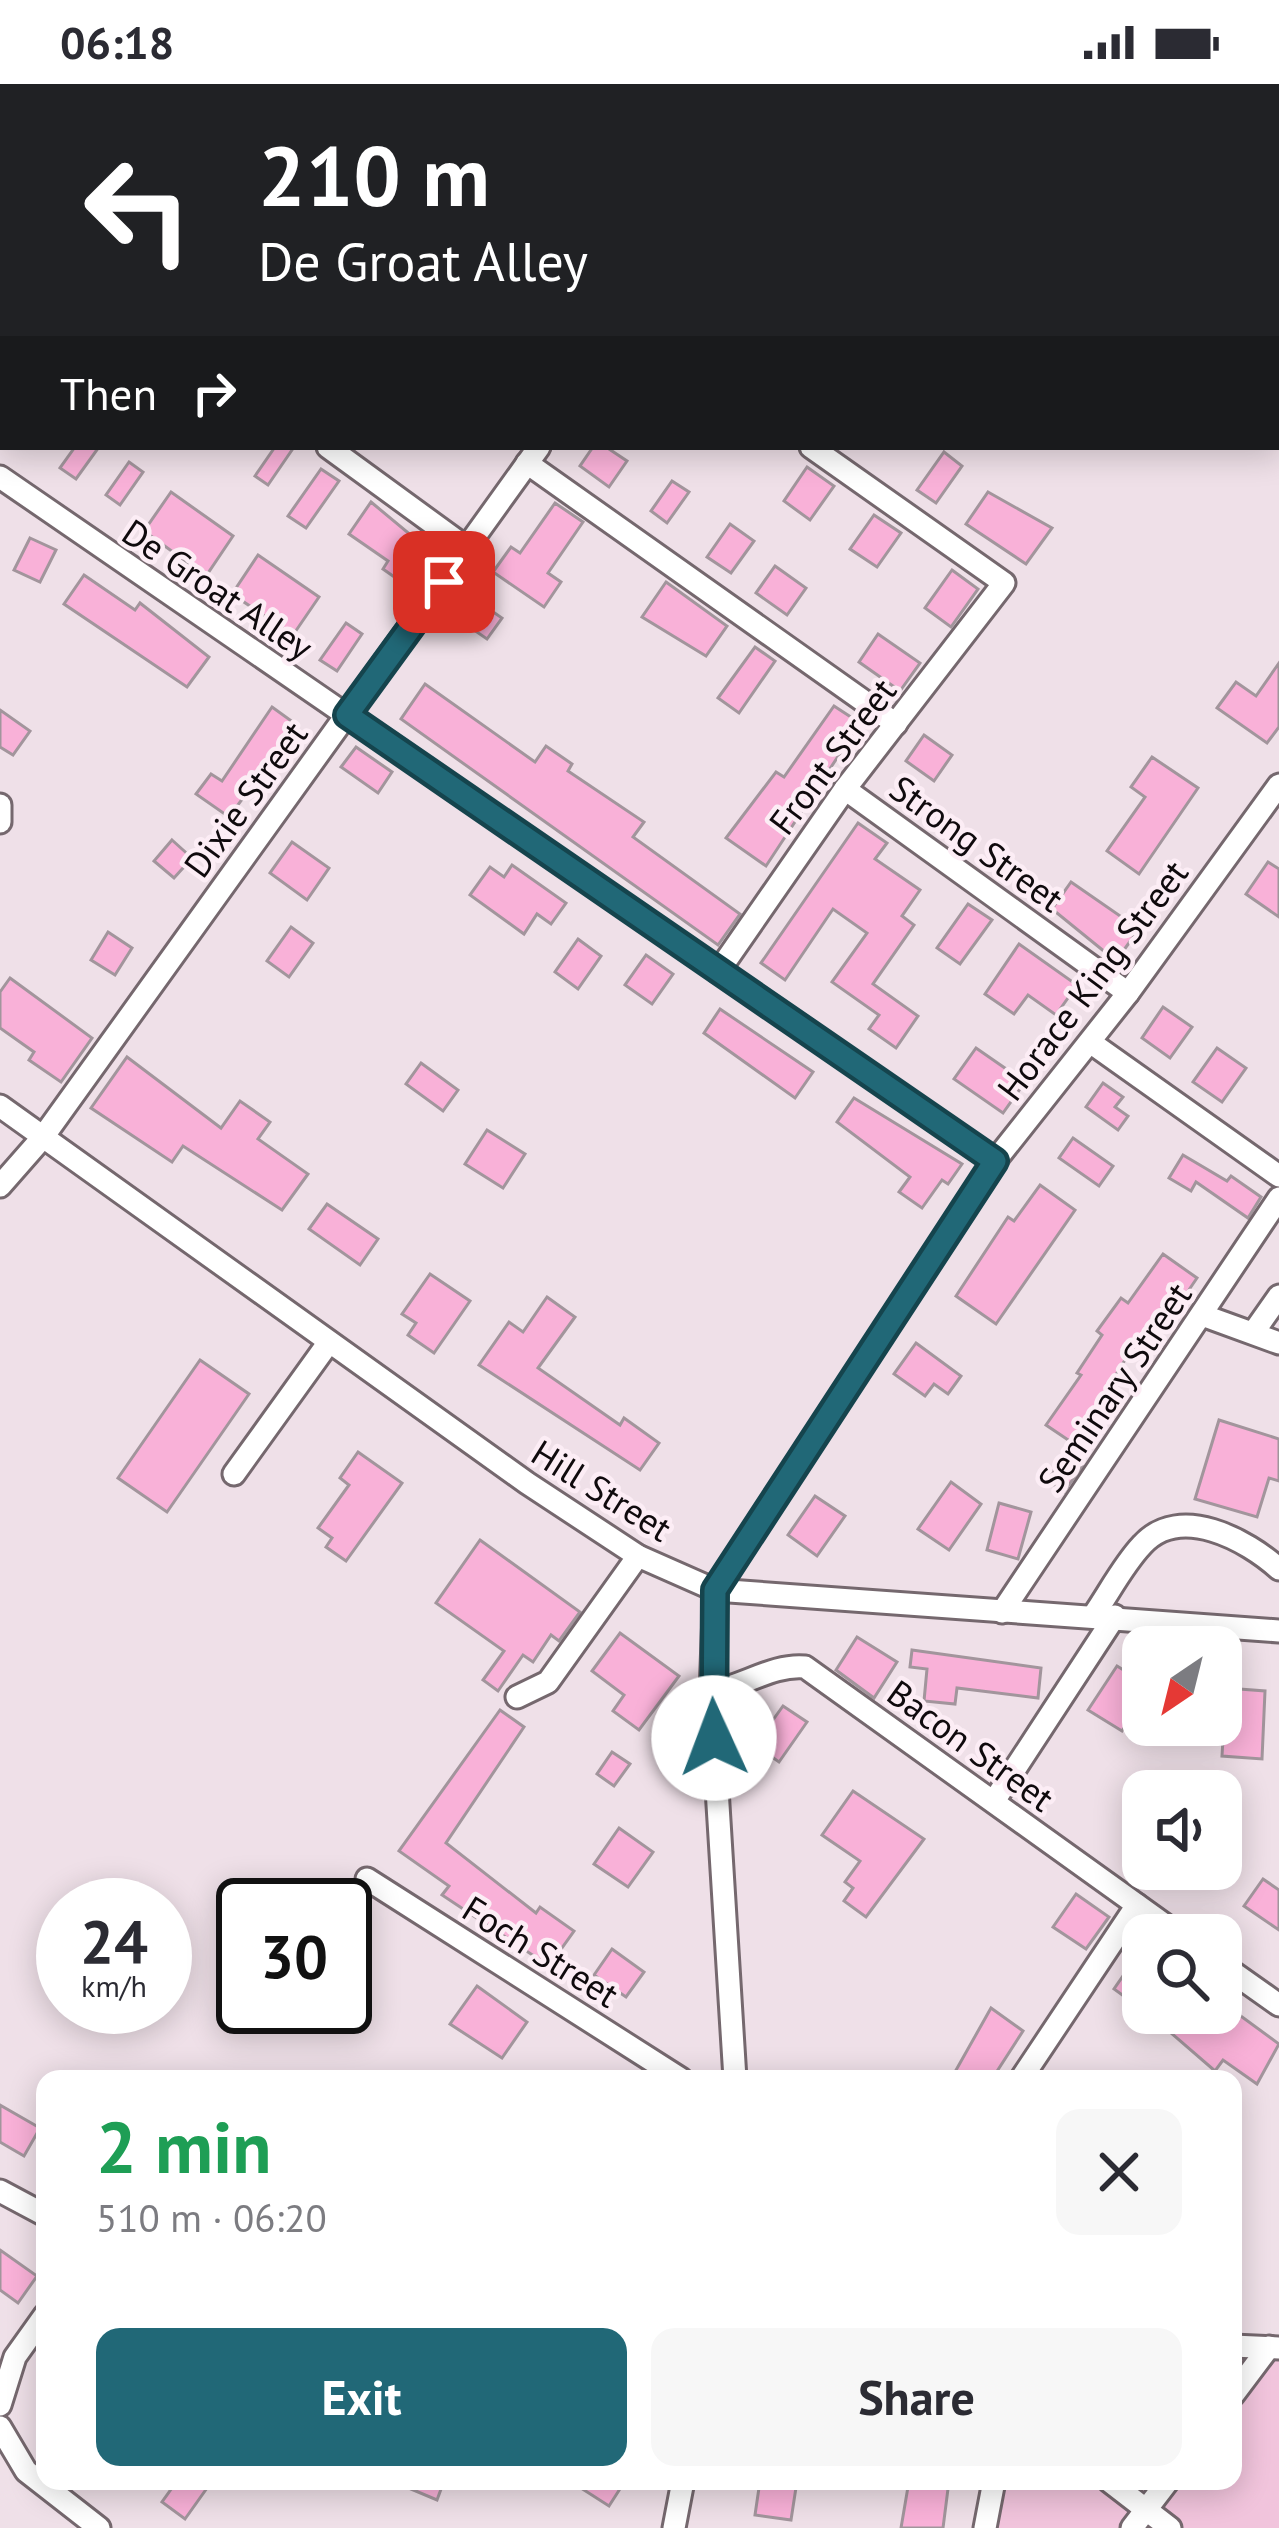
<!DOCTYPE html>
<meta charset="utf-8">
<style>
:root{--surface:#fff;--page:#f7f7f7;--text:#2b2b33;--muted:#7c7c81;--accent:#216877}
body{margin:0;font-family:"PT Sans",sans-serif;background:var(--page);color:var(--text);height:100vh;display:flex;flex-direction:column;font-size:45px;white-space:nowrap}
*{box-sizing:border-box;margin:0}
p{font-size:39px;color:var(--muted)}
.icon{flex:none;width:66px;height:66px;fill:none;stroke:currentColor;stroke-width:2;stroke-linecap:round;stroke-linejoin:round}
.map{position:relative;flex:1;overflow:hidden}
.side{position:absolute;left:36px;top:1986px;width:1206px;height:420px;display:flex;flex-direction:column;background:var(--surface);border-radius:24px;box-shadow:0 6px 30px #0003}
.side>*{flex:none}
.banner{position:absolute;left:0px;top:0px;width:1281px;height:366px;box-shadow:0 6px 30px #0003;background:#202124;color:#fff;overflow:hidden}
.needle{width:78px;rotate:215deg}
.fabs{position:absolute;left:1122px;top:1542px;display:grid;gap:24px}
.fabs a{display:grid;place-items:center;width:120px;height:120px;border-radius:24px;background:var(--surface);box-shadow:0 6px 30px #0003;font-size:60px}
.speed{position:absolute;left:36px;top:1794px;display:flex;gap:24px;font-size:60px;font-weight:700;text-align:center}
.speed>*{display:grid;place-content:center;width:156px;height:156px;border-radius:50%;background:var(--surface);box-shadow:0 6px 30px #0003;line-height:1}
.speed small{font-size:30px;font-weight:400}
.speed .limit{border:6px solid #111;border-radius:18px;background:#fff;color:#111}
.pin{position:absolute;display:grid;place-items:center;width:102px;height:102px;color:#fff;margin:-51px;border-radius:24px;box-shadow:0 6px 18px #0006}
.me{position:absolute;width:132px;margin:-66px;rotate:358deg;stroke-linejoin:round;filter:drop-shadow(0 0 9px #0008)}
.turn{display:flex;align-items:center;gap:42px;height:252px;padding:0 60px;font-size:54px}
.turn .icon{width:156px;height:156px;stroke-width:2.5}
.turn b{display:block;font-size:84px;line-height:102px}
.then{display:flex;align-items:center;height:114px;padding:0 60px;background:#0003;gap:24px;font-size:45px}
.round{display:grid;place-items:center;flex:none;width:126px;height:126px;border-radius:24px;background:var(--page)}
.overview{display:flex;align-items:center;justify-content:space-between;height:204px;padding:0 60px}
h1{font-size:72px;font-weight:700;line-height:90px;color:#1e9e55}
.cta{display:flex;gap:24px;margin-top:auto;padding:24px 60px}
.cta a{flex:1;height:138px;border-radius:24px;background:var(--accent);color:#fff;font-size:48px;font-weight:700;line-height:138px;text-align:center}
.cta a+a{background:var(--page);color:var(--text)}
.status{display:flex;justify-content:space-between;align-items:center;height:84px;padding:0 60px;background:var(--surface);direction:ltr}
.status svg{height:33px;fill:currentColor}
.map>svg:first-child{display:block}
.green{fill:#f1c4dc}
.building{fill:#f9b1d8;stroke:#a2959c;stroke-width:3}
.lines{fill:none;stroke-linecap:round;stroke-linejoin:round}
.minor-casing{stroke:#75686e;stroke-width:27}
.minor{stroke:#fff;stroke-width:21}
.route-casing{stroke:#15444d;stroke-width:30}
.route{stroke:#216877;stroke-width:21}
.labels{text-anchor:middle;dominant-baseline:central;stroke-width:9;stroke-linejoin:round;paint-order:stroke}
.street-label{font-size:36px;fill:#0f0a0d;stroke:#fcedf5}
</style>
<div class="status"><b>06:18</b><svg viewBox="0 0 49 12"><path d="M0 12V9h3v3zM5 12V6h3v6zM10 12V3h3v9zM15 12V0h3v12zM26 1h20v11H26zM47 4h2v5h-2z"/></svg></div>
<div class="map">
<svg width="1279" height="2444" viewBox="0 0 1279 2444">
<rect width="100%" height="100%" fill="#efe0e8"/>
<path class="green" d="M1233 2273 1279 2275V2444H998L1006 2397H1233Z"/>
<g class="building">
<path d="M75 363H99L76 395 60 384Z"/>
<path d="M275 363H294L268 401 255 392Z"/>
<path d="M593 363H606L627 377 609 403 580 382Z"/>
<path d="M944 368 962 382 936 419 917 406Z"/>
<path d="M129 378 143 388 120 421 106 411Z"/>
<path d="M807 383 834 402 810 436 784 417Z"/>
<path d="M321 385 339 397 306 444 288 432Z"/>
<path d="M672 397 689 408 667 439 651 427Z"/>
<path d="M171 408 233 452 206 492 144 447Z"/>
<path d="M988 408 1052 444 1026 480 966 440Z"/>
<path d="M371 418 424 462 400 497 383 485 388 477 349 450Z"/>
<path d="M555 419 583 438 548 489 561 498 544 523 493 488 511 463 520 469Z"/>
<path d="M874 431 901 449 877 483 850 465Z"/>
<path d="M730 440 754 457 731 489 707 473Z"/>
<path d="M30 454 56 466 40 498 14 486Z"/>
<path d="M258 471 319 513 293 551 232 510Z"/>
<path d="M775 482 806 504 787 531 756 509Z"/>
<path d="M952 486 978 505 951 543 925 524Z"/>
<path d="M84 491 135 526 140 519 209 573 187 603 64 520Z"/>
<path d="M666 498 727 542 706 572 642 533Z"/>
<path d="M473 514 502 534 487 555 458 535Z"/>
<path d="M346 539 362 550 337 587 320 576Z"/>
<path d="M878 550 920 579 900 607 859 578Z"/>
<path d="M755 563 775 577 739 629 718 614Z"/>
<path d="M1279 579V643L1267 659 1217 624 1236 598 1256 612Z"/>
<path d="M425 600 535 678 546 662 572 680 568 687 644 738 633 753 740 830 718 861 401 635Z"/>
<path d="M834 622 860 639 766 782 726 754 776 688 784 693Z"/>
<path d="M272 623 297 641 229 733 196 710 211 690 222 697Z"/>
<path d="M0 626 30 647 13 671 0 663Z"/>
<path d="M924 651 952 671 934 697 906 677Z"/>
<path d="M356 663 392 688 378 709 341 683Z"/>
<path d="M1152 673 1198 704 1139 790 1107 767 1145 713 1131 703Z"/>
<path d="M858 739 887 759 875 775 920 806 902 832 914 841 873 900 918 932 896 964 869 945 879 931 832 898 867 849 833 825 785 896 761 879Z"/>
<path d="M172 756 192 774 174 794 154 777Z"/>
<path d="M292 758 329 784 307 816 270 789Z"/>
<path d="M1268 778 1279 785V833L1246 810Z"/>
<path d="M512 781 566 819 551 840 537 830 524 850 470 811 490 783 504 793Z"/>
<path d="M1071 798 1139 845 1116 877 1052 825Z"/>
<path d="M968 820 992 836 960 880 937 864Z"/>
<path d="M291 843 313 859 289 893 267 877Z"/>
<path d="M108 848 132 864 115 891 91 876Z"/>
<path d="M578 855 601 872 578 905 555 888Z"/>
<path d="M1019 860 1077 901 1056 931 1028 911 1014 930 985 910Z"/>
<path d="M646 871 673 890 652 920 625 901Z"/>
<path d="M10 894 92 954 61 998 29 976 34 968 0 944V908Z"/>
<path d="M1163 923 1192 943 1170 974 1142 954Z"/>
<path d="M720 925 813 988 795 1014 704 949Z"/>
<path d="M976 964 1025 998 1003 1029 954 995Z"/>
<path d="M1217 964 1246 984 1222 1018 1193 998Z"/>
<path d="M127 973 221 1044 240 1017 270 1038 258 1055 308 1090 282 1126 183 1062 172 1078 91 1024Z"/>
<path d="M421 979 458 1006 443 1027 406 1000Z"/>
<path d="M1103 999 1123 1013 1115 1023 1128 1032 1118 1046 1086 1023Z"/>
<path d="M854 1014 962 1080 948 1100 942 1096 922 1124 899 1108 910 1093 837 1038Z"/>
<path d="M487 1046 525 1070 503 1104 465 1080Z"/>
<path d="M1073 1054 1113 1082 1099 1102 1059 1074Z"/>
<path d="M1183 1071 1227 1097 1231 1092 1261 1113 1248 1134 1196 1098 1191 1107 1169 1094Z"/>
<path d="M1040 1101 1075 1126 996 1240 956 1212 1008 1133 1014 1137Z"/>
<path d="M327 1120 378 1155 360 1181 309 1145Z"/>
<path d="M1163 1170 1197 1194 1180 1219 1170 1212 1123 1279 1093 1328 1104 1336 1083 1366 1046 1341 1081 1291 1077 1289 1102 1251 1097 1247 1121 1214 1128 1219Z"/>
<path d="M430 1190 470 1217 434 1269 408 1251 416 1239 402 1230Z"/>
<path d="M547 1213 575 1233 538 1284 620 1341 624 1334 659 1359 640 1386 479 1281 509 1238 523 1248Z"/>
<path d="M916 1259 961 1292 948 1310 934 1300 925 1312 894 1290Z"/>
<path d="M200 1276 249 1310 167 1428 118 1394Z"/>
<path d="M1219 1336 1279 1355V1397L1269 1394 1257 1433 1195 1415Z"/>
<path d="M358 1368 402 1399 346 1477 326 1463 332 1454 318 1444 349 1401 340 1394Z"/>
<path d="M1065 1370 1082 1382 1064 1408 1047 1396Z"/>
<path d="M951 1398 981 1420 949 1466 918 1445Z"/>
<path d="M815 1412 845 1432 817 1472 788 1451Z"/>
<path d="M999 1419 1031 1428 1018 1475 987 1466Z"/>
<path d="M480 1456 580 1528 559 1557 551 1551 533 1578 523 1571 498 1607 483 1596 504 1567 436 1519Z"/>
<path d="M620 1549 679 1592 639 1646 613 1627 624 1611 592 1587Z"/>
<path d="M857 1553 897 1578 874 1614 836 1586Z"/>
<path d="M912 1566 1041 1584 1038 1614 957 1604 955 1620 924 1617 927 1585 910 1583Z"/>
<path d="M1117 1582 1143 1598V1614L1122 1647 1088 1626Z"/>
<path d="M1226 1604 1265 1607 1262 1675 1222 1672Z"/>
<path d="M783 1622 807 1638 779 1678 755 1661Z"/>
<path d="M500 1626 524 1643 446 1759 536 1829 540 1823 574 1847 549 1882 442 1811 449 1802 399 1767Z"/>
<path d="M612 1668 630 1680 614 1702 597 1690Z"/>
<path d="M853 1707 924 1755 866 1833 844 1817 853 1804 845 1798 860 1777 822 1751Z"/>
<path d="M619 1744 653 1768 628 1803 594 1780Z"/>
<path d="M1263 1795 1279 1806V1846L1244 1822Z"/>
<path d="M1076 1810 1109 1833 1086 1865 1053 1843Z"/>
<path d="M1143 1863V1926L1114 1905Z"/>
<path d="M612 1865 644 1888 626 1913 594 1891Z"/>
<path d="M477 1902 527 1938 502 1974 450 1940Z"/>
<path d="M1223 1919 1279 1960 1257 2000 1223 1976 1215 1987 1148 1929H1190L1207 1942Z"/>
<path d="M991 1924 1023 1947 992 1995H951Z"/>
<path d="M0 2021 40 2044 24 2072 0 2058Z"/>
<path d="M0 2166 37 2192 18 2219 0 2206Z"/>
<path d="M177 2397H212L185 2435 162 2418Z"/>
<path d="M392 2397H444L437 2416Z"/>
<path d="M570 2397H625L609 2422Z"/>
<path d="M760 2397H797L791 2436 755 2431Z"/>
<path d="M909 2397H949L943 2444H901Z"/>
</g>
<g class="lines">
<defs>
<g id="minor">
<path d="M498 0 505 3"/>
<path d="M682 0 689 3"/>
<path d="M808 0 815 3"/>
<path d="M0 3 3 5"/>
<path d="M188 3 190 0"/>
<path d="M877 3 878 0"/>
<path d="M1235 3 1237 0"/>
<path d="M1278 110 1279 108"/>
<path d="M1278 183H1279"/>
<path d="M0 265 3 261"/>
<path d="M328 363 468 465"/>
<path d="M527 379 896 640"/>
<path d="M0 393 995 1077"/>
<path d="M845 705 1128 909"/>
<path d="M0 721V738"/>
<path d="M718 888 845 705 1004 499 811 363"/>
<path d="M1090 958 1279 1092"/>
<path d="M0 1022 527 1399 638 1472 715 1506 1279 1547"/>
<path d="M0 1102 43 1053 539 363"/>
<path d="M1202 1231 1279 1259"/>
<path d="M1253 1249 1279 1212"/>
<path d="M234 1390 329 1258"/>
<path d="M1002 1528 1279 1114"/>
<path d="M1093 1532C1109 1509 1123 1481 1142 1461 1180 1419 1247 1456 1279 1485"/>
<path d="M711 1608C744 1602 773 1580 805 1583L1179 1851"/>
<path d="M517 1613 548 1598 638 1472"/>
<path d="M994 1717 1115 1532"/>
<path d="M367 1795 681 1995"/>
<path d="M1221 1880 1279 1921"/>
<path d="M735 1995 711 1608 715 1506 995 1077 1128 909 1279 701"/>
<path d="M1021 1995 1137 1821"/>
<path d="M0 2107 45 2131"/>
<path d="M1233 2262 1279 2264"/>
<path d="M1233 2311 1269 2263"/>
<path d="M0 2321 15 2273 45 2231"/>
<path d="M0 2343 26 2387 99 2444"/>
<path d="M1109 2397 1170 2444"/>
<path d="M674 2444 683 2397"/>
<path d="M985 2444 994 2397"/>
<path d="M1132 2444 1168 2397"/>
</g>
</defs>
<use href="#minor" class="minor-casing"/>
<use href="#minor" class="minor"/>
</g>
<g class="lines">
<defs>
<path id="route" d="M444 498 347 631 995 1077 715 1506 714 1654"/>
</defs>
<use href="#route" class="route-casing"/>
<use href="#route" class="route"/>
</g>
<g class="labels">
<g class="street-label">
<text transform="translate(218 505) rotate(34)">De Groat Alley</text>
<text transform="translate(832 672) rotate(-53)">Front Street</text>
<text transform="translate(245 715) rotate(-54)">Dixie Street</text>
<text transform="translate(977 759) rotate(36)">Strong Street</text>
<text transform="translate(1092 896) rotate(-53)">Horace King Street</text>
<text transform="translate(1114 1303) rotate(-56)">Seminary Street</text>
<text transform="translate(602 1406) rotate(32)">Hill Street</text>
<text transform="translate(971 1661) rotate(36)">Bacon Street</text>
<text transform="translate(541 1867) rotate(32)">Foch Street</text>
</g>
</g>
</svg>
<div class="fabs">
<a><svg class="needle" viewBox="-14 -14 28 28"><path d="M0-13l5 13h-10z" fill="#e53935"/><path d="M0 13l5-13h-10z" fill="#7c7c81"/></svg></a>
<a><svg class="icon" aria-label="sound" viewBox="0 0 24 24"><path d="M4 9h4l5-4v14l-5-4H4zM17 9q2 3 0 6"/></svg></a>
<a><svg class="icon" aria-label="search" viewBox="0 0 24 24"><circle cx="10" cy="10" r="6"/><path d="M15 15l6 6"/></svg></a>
</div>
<div class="speed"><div>24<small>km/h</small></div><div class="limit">30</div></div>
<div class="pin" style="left:444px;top:498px;background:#d93025"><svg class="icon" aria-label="arrive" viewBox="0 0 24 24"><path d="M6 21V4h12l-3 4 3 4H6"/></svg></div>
<svg class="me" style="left:714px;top:1654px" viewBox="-20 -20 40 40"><circle r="19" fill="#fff"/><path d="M0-13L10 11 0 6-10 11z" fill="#216877"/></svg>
<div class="banner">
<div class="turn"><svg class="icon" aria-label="left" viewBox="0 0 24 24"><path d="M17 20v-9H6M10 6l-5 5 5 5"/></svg><div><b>210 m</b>De Groat Alley</div></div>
<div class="then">Then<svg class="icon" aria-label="right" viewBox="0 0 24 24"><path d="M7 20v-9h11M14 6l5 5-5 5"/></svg></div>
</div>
<section class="side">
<div class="overview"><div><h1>2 min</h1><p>510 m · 06:20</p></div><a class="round"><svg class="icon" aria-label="close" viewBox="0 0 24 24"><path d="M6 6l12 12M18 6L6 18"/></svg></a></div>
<div class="cta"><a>Exit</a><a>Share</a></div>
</section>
</div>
